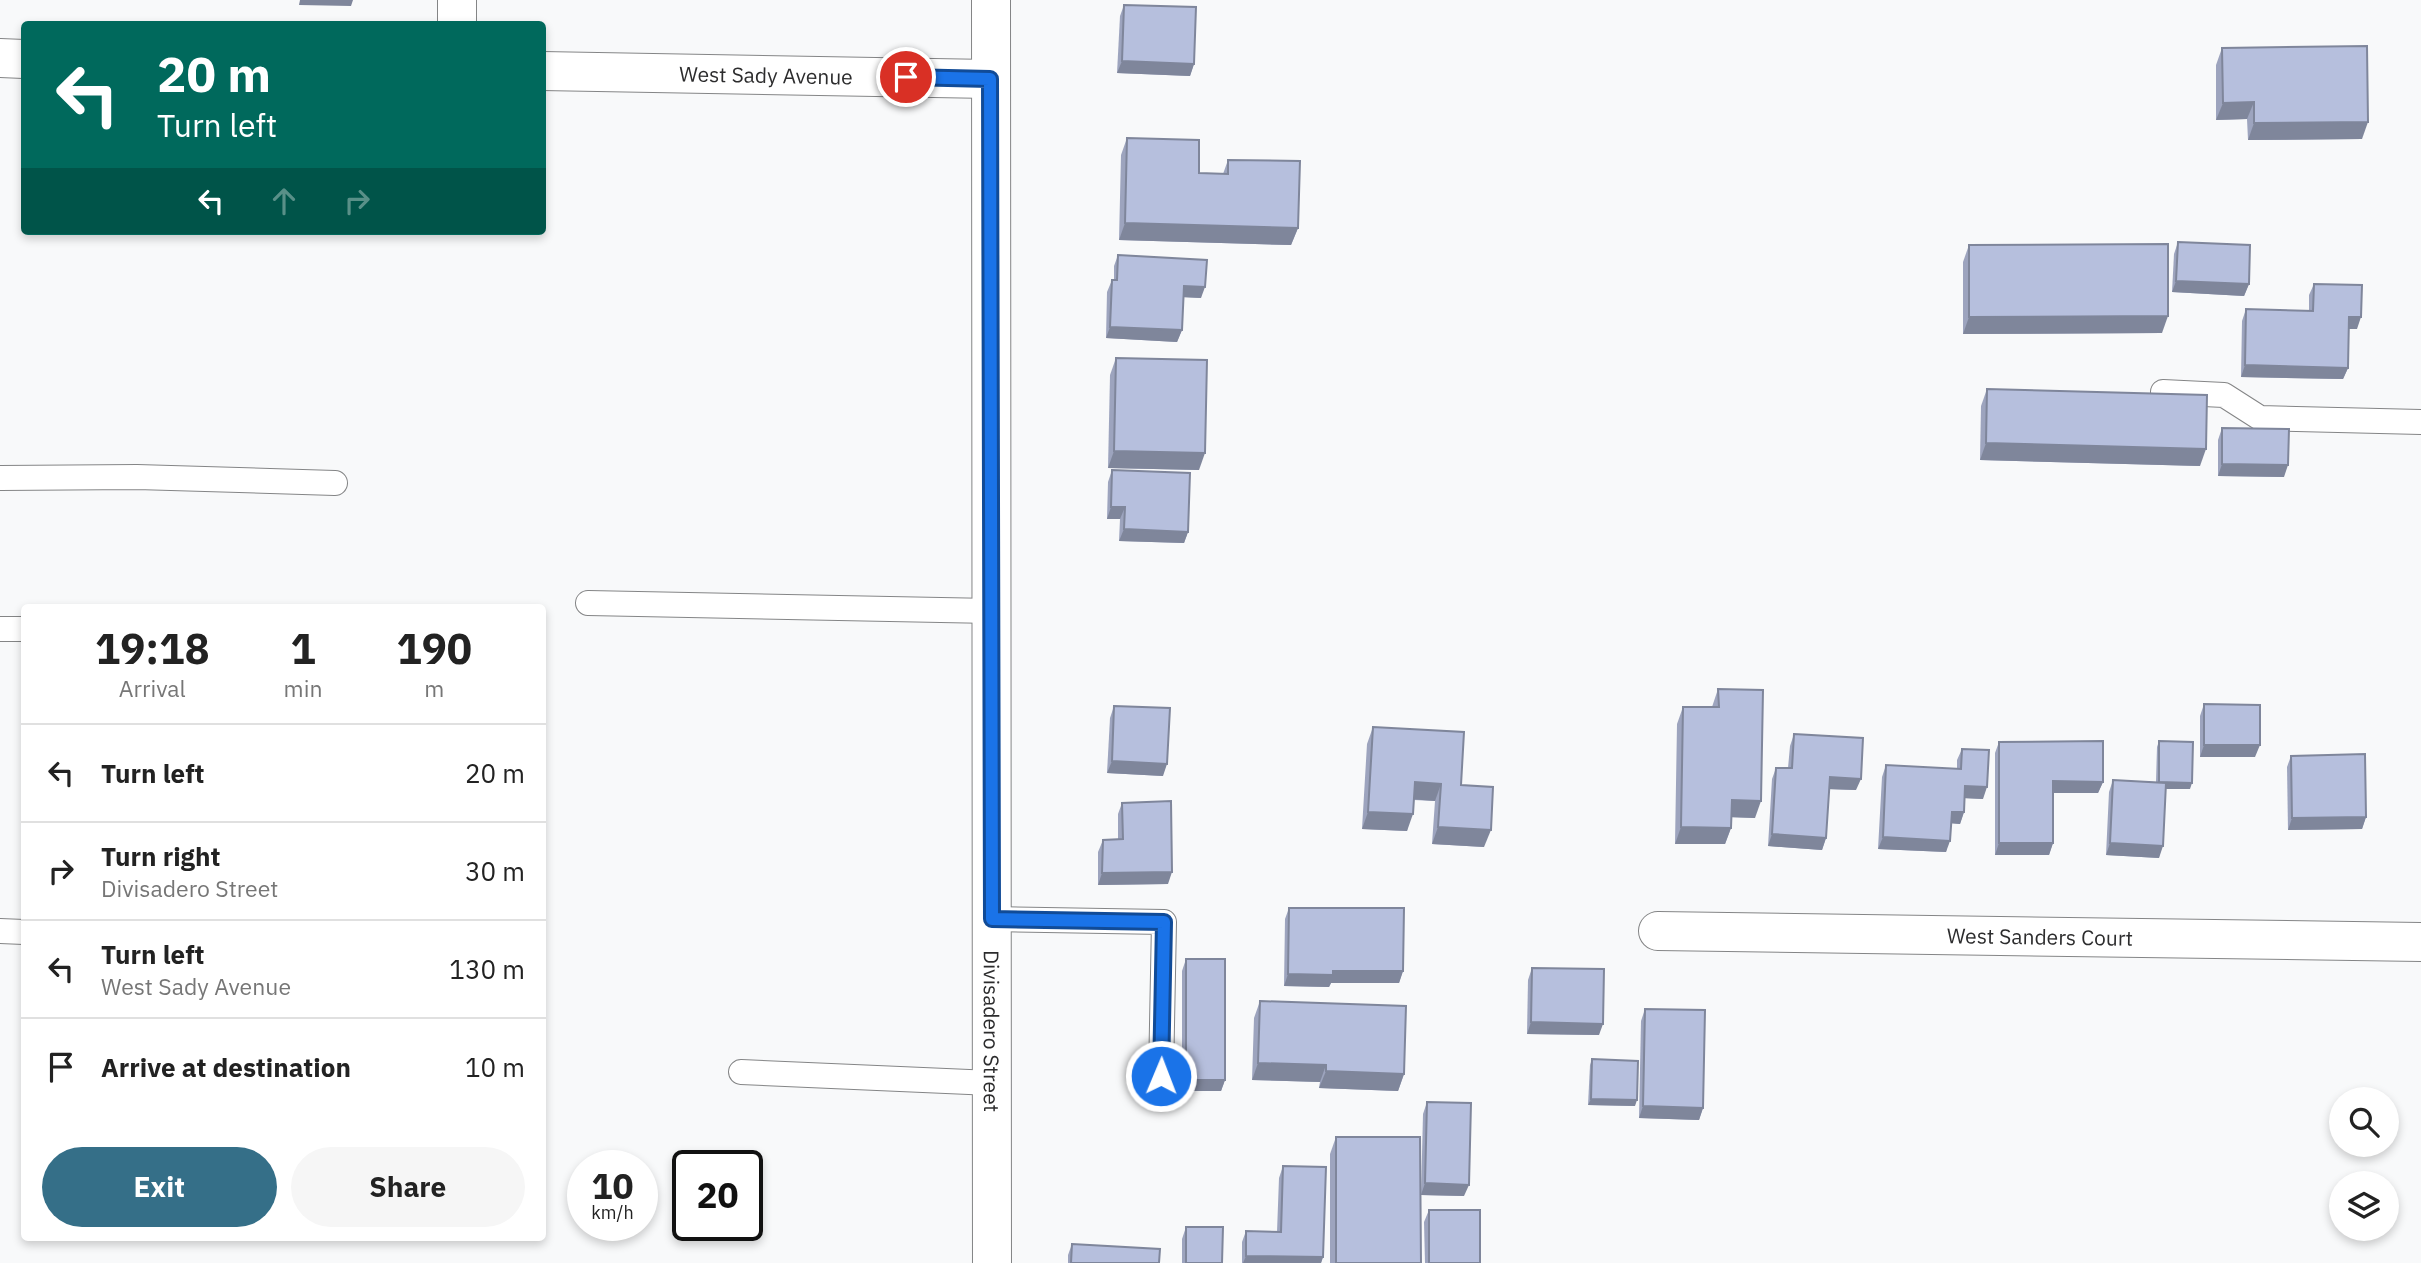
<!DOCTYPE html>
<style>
:root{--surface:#fff;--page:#f6f6f6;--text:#222;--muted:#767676;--line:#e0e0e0;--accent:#356f88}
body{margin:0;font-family:"IBM Plex Sans",sans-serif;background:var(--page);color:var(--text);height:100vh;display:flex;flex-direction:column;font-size:26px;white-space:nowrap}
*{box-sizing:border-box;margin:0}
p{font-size:23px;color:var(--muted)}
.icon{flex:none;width:38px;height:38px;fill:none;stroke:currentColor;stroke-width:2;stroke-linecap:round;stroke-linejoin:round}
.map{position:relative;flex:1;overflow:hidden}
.details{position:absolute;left:21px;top:604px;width:525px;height:637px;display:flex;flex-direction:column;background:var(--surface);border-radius:7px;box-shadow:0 4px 10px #0003}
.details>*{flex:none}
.hud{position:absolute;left:21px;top:21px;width:525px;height:214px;border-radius:7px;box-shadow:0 4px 10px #0003;background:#00695c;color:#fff;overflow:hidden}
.tools{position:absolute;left:2329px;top:1087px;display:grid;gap:14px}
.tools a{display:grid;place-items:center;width:70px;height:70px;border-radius:50%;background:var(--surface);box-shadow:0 4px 10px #0003;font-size:35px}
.speed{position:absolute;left:567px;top:1150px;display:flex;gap:14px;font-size:35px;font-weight:700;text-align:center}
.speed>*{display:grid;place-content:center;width:91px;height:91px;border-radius:50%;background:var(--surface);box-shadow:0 4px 10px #0003;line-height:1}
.speed small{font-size:18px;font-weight:400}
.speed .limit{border:4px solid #111;border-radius:10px;background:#fff;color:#111}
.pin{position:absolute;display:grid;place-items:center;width:60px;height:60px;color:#fff;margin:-30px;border:4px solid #fff;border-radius:50%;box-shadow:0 2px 7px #0007}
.me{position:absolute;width:77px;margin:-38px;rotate:1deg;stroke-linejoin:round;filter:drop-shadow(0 0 5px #0008)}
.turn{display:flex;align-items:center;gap:24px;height:147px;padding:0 21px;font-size:32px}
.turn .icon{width:91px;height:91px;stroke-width:2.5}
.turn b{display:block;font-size:49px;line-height:60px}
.lanes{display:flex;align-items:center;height:66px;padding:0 21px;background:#0003;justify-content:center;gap:35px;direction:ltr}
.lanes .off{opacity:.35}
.eta{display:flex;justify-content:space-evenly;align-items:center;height:119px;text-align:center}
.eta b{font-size:42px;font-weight:700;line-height:49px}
.cta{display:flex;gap:14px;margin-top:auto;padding:14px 21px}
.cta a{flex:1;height:80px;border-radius:42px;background:var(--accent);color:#fff;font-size:28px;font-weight:700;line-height:80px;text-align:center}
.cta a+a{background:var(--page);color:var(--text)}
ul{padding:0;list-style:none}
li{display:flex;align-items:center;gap:21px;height:98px;padding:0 21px;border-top:2px solid var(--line)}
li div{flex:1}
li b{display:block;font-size:26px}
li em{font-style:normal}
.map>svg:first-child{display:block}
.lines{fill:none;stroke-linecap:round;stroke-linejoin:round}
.lane-casing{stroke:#848586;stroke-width:26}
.street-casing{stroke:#848586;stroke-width:40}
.lane{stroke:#fff;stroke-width:24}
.street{stroke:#fff;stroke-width:38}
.wall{fill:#9da4be}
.shaded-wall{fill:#7f869b}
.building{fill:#b6bfdd;stroke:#7f869b;stroke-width:2}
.route-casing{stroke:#114b97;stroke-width:18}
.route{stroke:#1a73e8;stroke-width:12}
.labels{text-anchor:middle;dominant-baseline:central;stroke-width:6;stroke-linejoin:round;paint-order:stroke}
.street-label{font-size:21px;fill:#2c2c2d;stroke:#fff}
</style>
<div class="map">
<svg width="2421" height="1263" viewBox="0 0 2421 1263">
<rect width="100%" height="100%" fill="#f8f9fa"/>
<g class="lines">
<defs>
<g id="lane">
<path d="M2163 392 2224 395 2260 418 2421 422"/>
<path d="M0 478 137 477 335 483"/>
<path d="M588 603 992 611"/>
<path d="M0 629H24"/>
<path d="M992 919 1164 922 1161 1076"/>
<path d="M0 931 24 932"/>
<path d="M741 1072 992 1083"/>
</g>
<g id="street">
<path id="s1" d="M991 0 992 1263"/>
<path d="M457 24V0"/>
<path d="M0 58 24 59"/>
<path id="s2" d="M542 71 990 79"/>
<path id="s3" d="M1658 931 2421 942"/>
</g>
</defs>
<use href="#lane" class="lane-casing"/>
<use href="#street" class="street-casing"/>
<use href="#lane" class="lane"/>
<use href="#street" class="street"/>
</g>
<g class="wall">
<path d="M1124 5 1194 64 1190 76 1117 73 1120 16Z"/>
<path d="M2222 48 2362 139 2248 140 2247 119 2216 120V65Z"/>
<path d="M1127 138 1199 173 1223 174 1228 160 1298 228 1291 245 1119 240 1121 155Z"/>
<path d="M2178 242 2249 284 2244 296 2172 292 2174 254Z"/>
<path d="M1969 245 2162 333 1963 334V262Z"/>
<path d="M1118 255 1201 298 1183 297 1182 330 1177 342 1106 338 1107 292 1112 280H1114V266Z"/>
<path d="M2314 284 2357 329H2349L2348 368 2343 379 2241 377 2242 321 2246 309 2309 311V295Z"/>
<path d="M1116 358 1199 470 1108 468 1110 375Z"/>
<path d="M1987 389 2200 466 1980 460 1981 406Z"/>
<path d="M2222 428 2284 477 2218 476V440Z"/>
<path d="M1112 470 1188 532 1184 543 1119 541 1120 519H1107L1108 482Z"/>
<path d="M1718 689 1755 818 1731 817V828L1725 844H1675L1677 724 1683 707H1712Z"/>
<path d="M2204 704 2255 757H2200V716Z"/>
<path d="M1114 706 1163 776 1107 773 1110 718Z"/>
<path d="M1373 727 1461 785 1484 847 1432 844 1435 801 1414 800 1407 831 1362 829 1367 744Z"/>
<path d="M1794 734 1856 790 1829 789 1826 838 1822 850 1768 846 1772 779 1776 768H1788L1790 746Z"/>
<path d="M2159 741 2190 789H2166L2159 858 2106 855 2109 792 2113 780 2156 782 2157 747Z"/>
<path d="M1999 742 2103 782 2098 793H2053V843L2049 855H1995V753Z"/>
<path d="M1962 749 1983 799 1965 798 1964 812 1960 824 1951 823 1946 852 1878 849 1882 777 1886 765 1957 769V760Z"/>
<path d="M2291 756 2366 817 2362 829 2288 830 2287 767Z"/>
<path d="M1122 803 1168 884 1098 885V852L1103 840H1118V814Z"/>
<path d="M1289 908 1403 971 1399 983H1331L1329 987 1284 986 1285 919Z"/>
<path d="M1186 959 1225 1080 1221 1091H1182V971Z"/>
<path d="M1532 968 1599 1035 1527 1034 1528 980Z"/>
<path d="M1260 1001 1404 1074 1398 1091 1319 1088 1320 1082 1252 1080 1254 1018Z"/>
<path d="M1645 1009 1703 1108 1699 1120 1639 1118 1641 1021Z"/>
<path d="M1592 1059 1635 1106 1588 1105 1590 1065Z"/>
<path d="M1427 1102 1464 1196 1421 1195 1423 1114Z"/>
<path d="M1336 1137 1421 1263H1330V1154Z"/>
<path d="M1283 1166 1323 1257 1321 1263H1242V1242L1246 1231 1277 1232 1279 1178Z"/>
<path d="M1429 1210 1480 1263H1425L1424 1222Z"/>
<path d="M1186 1227 1222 1263H1182V1239Z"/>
<path d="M1072 1244 1159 1263H1068V1255Z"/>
</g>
<g class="shaded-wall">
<path d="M300 0H353L351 6 299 5Z"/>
<path d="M1122 61 1194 64 1190 76 1117 73Z"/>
<path d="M2254 102 2247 119 2216 120 2223 103Z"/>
<path d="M2368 122 2362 139 2248 140 2254 123Z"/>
<path d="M1125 223 1298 228 1291 245 1119 240Z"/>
<path d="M2176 281 2249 284 2244 296 2172 292Z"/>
<path d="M1184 286 1205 287 1201 298 1180 297Z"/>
<path d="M2168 316 2162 333 1963 334 1969 317Z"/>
<path d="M2349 317H2361L2357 329H2345Z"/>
<path d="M1110 327 1182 330 1177 342 1106 338Z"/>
<path d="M2245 365 2348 368 2343 379 2241 377Z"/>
<path d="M1986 443 2206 449 2200 466 1980 460Z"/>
<path d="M1114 451 1205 453 1199 470 1108 468Z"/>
<path d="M2222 464 2288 465 2284 477 2218 476Z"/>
<path d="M1111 507H1125L1120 519H1107Z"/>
<path d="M1124 529 1188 532 1184 543 1119 541Z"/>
<path d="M2204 745H2260L2255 757H2200Z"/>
<path d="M1112 761 1167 764 1163 776 1107 773Z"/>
<path d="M1830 777 1861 779 1856 790 1825 789Z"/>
<path d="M2053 781 2103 782 2098 793H2048Z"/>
<path d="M1415 782 1441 784 1435 801 1409 799Z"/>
<path d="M2159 783H2192L2190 789H2156Z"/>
<path d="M1965 786 1987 787 1983 799 1961 798Z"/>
<path d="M1732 800 1761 801 1755 818 1725 817Z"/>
<path d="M1368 812 1413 814 1407 831 1362 829Z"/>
<path d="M1952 812H1964L1960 824 1947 823Z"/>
<path d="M2366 817 2362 829 2288 830 2292 818Z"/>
<path d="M1438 827 1491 830 1484 847 1432 844Z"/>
<path d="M1681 827 1731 828 1725 844H1675Z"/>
<path d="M1772 834 1826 838 1822 850 1768 846Z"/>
<path d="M1883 837 1950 841 1946 852 1878 849Z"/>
<path d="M1999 843H2053L2049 855H1995Z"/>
<path d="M2110 843 2163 846 2159 858 2106 855Z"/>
<path d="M1172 872 1168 884 1098 885 1102 873Z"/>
<path d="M1333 971H1403L1399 983H1331L1329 987 1284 986 1288 974Z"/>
<path d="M1531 1022 1603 1024 1599 1035 1527 1034Z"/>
<path d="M1258 1063 1326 1065 1320 1082 1252 1080Z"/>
<path d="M1326 1071 1404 1074 1398 1091 1319 1088Z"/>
<path d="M1186 1080H1225L1221 1091H1182Z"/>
<path d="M1591 1099 1637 1100 1635 1106 1588 1105Z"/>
<path d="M1643 1106 1703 1108 1699 1120 1639 1118Z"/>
<path d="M1425 1183 1469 1185 1464 1196 1421 1195Z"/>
<path d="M1246 1256 1323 1257 1321 1263H1243Z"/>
</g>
<g class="building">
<path d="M1124 5 1196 7 1194 64 1122 61Z"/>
<path d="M2367 46 2368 122 2254 123V102L2223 103 2222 48Z"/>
<path d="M1127 138 1199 140V173L1228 174V160L1300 161 1298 228 1125 223Z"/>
<path d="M2178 242 2250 245 2249 284 2176 281Z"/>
<path d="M2168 244V316L1969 317V245Z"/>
<path d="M1118 255 1207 260 1205 287 1184 286 1182 330 1110 327 1112 280H1117Z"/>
<path d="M2314 284 2362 285 2361 317H2349L2348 368 2245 365 2246 309 2313 311Z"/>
<path d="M1116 358 1207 360 1205 453 1114 451Z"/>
<path d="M1987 389 2207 395 2206 449 1986 443Z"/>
<path d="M2222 428 2289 429 2288 465 2222 464Z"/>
<path d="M1112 470 1190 473 1188 532 1124 529 1125 507H1111Z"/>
<path d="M1718 689 1763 690 1761 801 1732 800 1731 828 1681 827 1683 707H1719Z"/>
<path d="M2204 704 2260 705V745H2204Z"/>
<path d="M1114 706 1170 708 1167 764 1112 761Z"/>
<path d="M1373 727 1464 732 1461 785 1493 787 1491 830 1438 827 1441 784 1415 782 1413 814 1368 812Z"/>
<path d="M1794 734 1863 738 1861 779 1830 777 1826 838 1772 834 1776 768H1792Z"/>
<path d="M2103 741V782L2053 781V843H1999V742Z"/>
<path d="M2159 741 2193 742 2192 783 2159 782Z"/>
<path d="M1962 749 1989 750 1987 787 1965 786 1964 812H1952L1950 841 1883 837 1886 765 1961 769Z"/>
<path d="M2365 754 2366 817 2292 818 2291 756Z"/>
<path d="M2113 780 2166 783 2163 846 2110 843Z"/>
<path d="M1171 801 1172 872 1102 873 1103 840 1123 839 1122 803Z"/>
<path d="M1289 908H1404L1403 971H1333V975L1288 974Z"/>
<rect x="1186" y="959" width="39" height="121"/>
<path d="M1532 968 1604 969 1603 1024 1531 1022Z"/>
<path d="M1260 1001 1406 1006 1404 1074 1326 1071V1065L1258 1063Z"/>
<path d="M1645 1009 1705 1010 1703 1108 1643 1106Z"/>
<path d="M1592 1059 1638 1061 1637 1100 1591 1099Z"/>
<path d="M1427 1102 1471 1103 1469 1185 1425 1183Z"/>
<path d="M1336 1137H1420L1421 1263H1336Z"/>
<path d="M1283 1166 1326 1167 1323 1257 1246 1256V1231L1281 1232Z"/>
<rect x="1429" y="1210" width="51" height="53"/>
<path d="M1186 1227H1223L1222 1263H1186Z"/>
<path d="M1072 1244 1160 1249 1159 1263H1071Z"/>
</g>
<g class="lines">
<defs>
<path id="route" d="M906 77 990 79 992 919 1164 922 1161 1076"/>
</defs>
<use href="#route" class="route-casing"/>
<use href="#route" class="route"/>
</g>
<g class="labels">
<g class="street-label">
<text stroke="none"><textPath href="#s2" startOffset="224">West Sady Avenue</textPath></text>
<text stroke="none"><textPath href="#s3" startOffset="382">West Sanders Court</textPath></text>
<text stroke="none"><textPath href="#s1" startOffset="1031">Divisadero Street</textPath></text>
</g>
</g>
</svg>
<div class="tools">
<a><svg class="icon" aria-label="search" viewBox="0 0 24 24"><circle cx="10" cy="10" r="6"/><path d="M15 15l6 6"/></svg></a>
<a><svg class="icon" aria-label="layers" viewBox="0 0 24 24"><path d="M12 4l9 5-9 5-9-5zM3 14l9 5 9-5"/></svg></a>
</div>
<div class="speed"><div>10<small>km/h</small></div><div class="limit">20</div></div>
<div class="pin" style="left:906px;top:77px;background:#d93025"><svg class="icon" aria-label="arrive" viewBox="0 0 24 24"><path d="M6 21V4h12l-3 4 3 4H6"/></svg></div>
<svg class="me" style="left:1161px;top:1076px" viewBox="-20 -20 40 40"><circle r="17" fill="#1a73e8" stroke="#fff" stroke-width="3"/><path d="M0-11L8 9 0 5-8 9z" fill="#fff"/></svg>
<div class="hud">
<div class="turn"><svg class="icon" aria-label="left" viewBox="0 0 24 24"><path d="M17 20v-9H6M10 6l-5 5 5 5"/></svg><div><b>20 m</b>Turn left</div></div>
<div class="lanes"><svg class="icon" aria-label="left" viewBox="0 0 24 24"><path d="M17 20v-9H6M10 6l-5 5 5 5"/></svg><svg class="icon off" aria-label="ahead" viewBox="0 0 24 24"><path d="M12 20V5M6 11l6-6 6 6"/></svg><svg class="icon off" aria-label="right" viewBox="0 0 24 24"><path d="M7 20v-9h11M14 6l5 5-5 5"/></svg></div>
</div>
<section class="details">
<div class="eta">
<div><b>19:18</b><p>Arrival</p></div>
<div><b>1</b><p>min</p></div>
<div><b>190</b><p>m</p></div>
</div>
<ul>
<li><svg class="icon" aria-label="left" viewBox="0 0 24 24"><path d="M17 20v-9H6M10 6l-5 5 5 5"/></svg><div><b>Turn left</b></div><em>20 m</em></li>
<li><svg class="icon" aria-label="right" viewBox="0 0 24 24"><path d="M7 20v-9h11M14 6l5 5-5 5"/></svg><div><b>Turn right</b><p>Divisadero Street</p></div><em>30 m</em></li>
<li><svg class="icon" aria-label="left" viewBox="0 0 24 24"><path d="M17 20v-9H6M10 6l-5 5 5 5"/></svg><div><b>Turn left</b><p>West Sady Avenue</p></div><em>130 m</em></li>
<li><svg class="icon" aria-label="arrive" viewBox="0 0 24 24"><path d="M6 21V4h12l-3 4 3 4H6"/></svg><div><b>Arrive at destination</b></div><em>10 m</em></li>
</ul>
<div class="cta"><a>Exit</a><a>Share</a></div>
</section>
</div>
